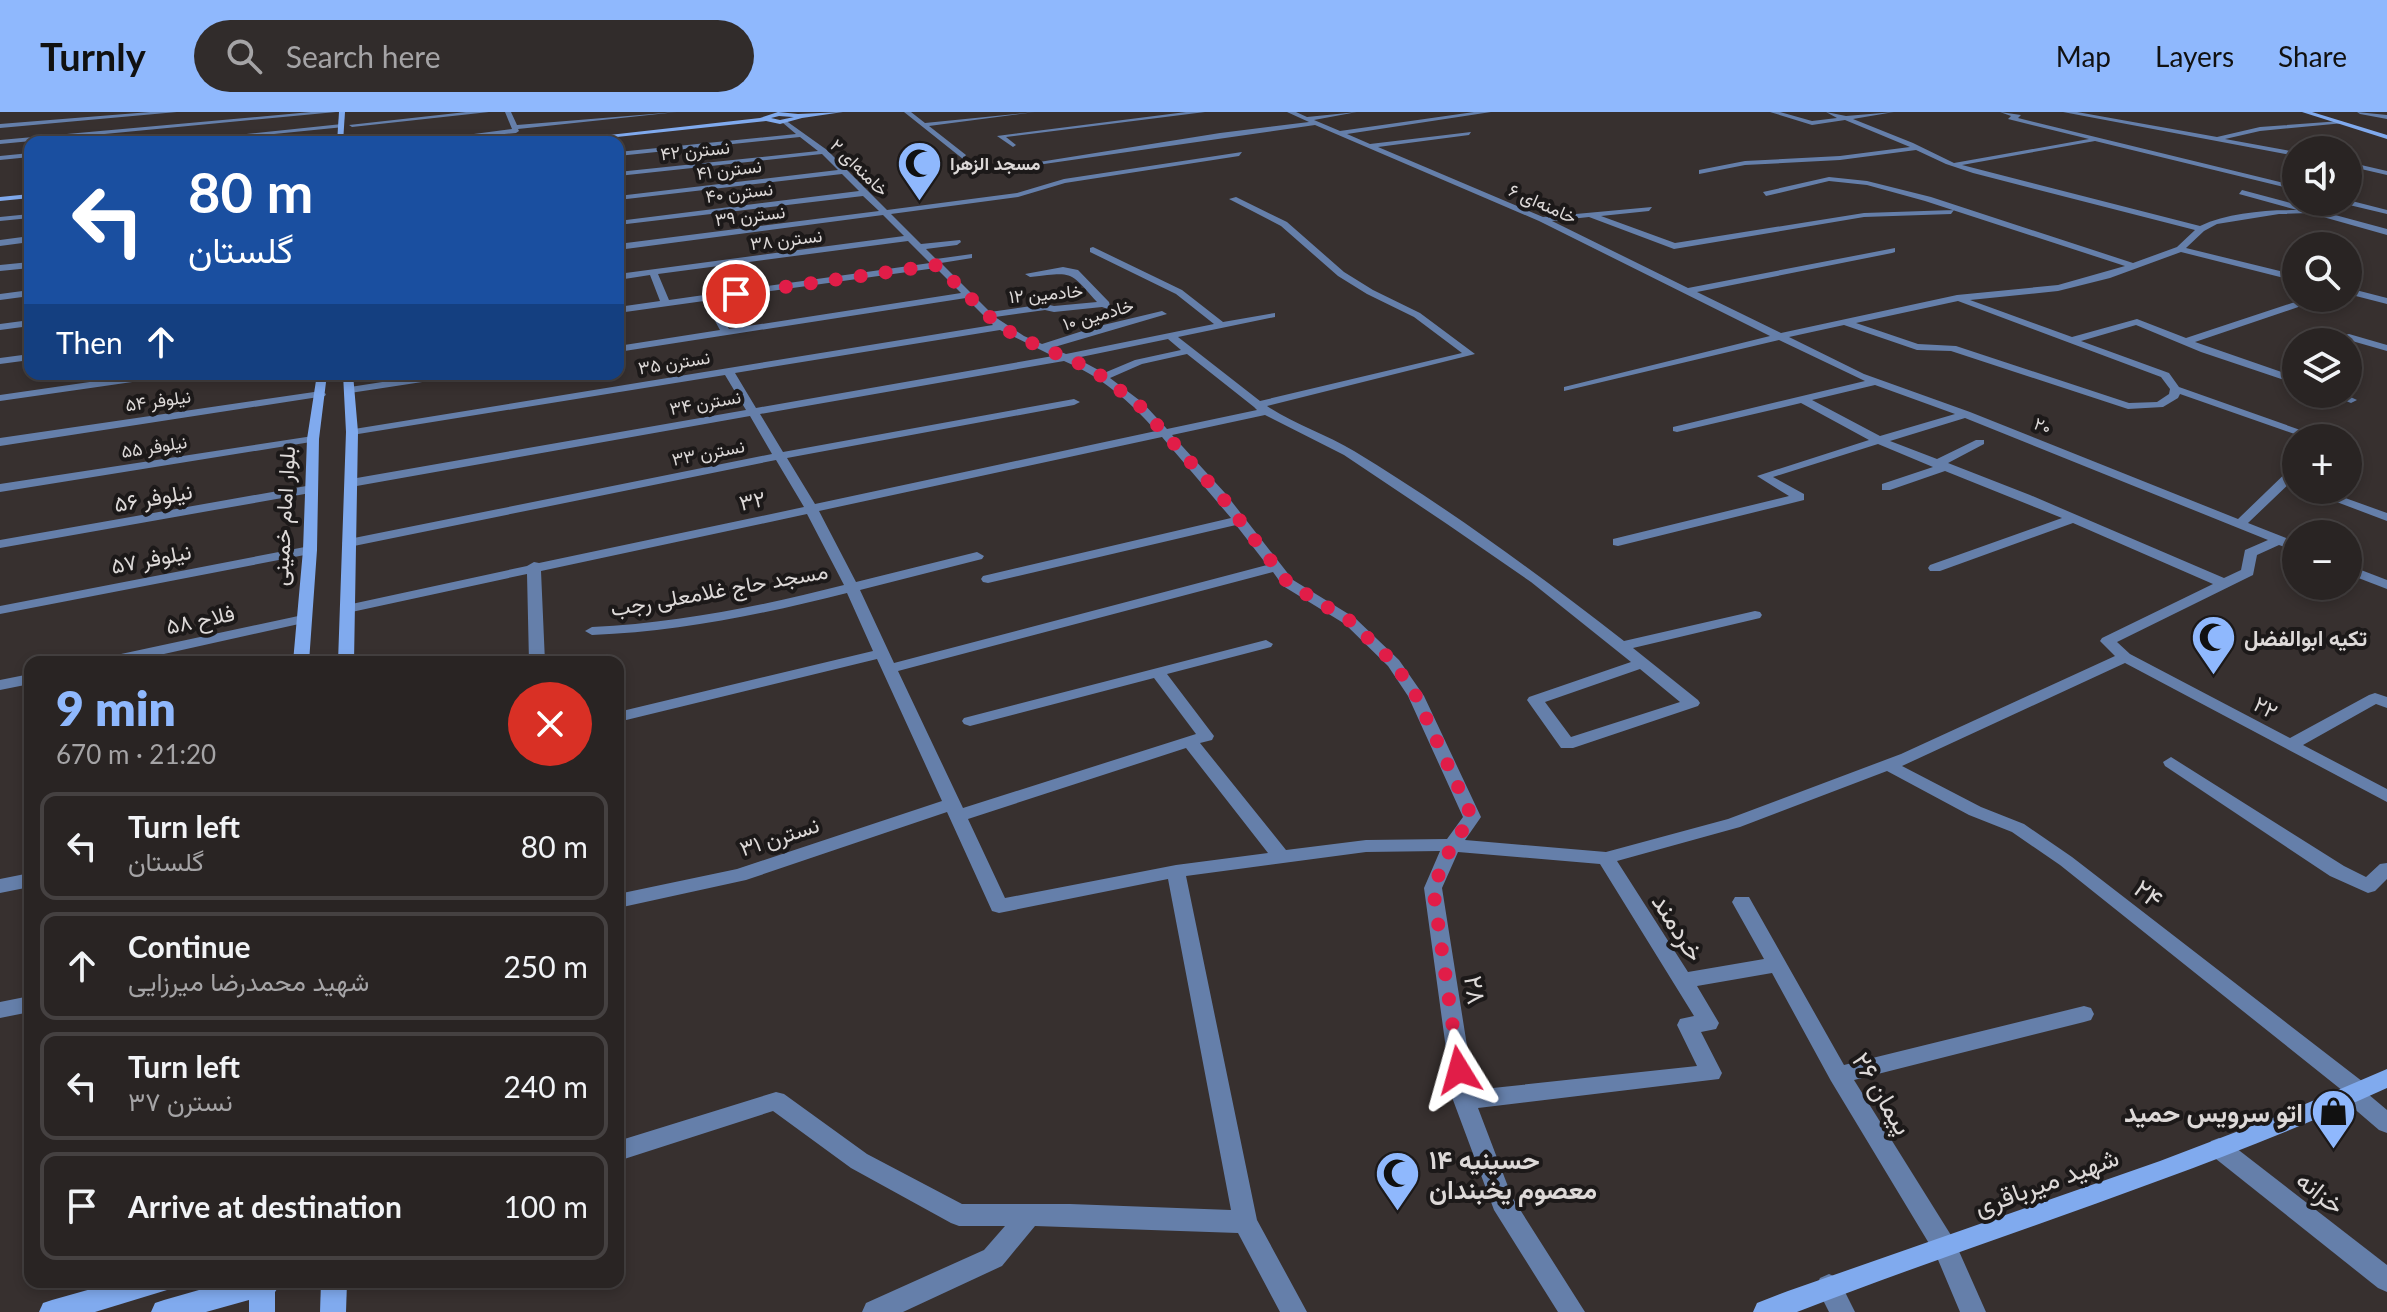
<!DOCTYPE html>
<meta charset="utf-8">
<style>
:root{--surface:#292423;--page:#312c2b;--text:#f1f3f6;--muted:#a5a4a6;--line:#454141;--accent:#8fb8fd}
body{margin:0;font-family:Lato,Vazirmatn,sans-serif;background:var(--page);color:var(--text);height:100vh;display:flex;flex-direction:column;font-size:30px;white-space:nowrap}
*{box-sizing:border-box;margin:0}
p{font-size:26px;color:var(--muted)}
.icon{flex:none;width:44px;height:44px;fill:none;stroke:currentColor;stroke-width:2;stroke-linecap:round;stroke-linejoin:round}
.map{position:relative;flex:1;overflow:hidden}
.side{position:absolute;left:24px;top:544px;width:600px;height:632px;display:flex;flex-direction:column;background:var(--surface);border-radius:16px;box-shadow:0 4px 12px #0003,0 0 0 2px var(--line)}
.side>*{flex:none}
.banner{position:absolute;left:24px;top:24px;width:600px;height:244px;border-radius:16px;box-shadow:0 4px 12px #0003,0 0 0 2px var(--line);background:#1a4fa0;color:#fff;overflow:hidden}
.buttons{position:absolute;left:2282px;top:24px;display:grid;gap:16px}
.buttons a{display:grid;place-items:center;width:80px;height:80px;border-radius:50%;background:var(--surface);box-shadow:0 4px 12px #0003,0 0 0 2px var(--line);font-size:40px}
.pin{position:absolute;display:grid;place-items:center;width:68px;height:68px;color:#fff;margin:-34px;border:4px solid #fff;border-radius:50%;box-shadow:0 2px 8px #0007}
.me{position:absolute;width:88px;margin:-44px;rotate:352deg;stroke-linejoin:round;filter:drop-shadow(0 0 6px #0008)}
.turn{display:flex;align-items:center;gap:28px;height:168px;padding:0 32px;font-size:36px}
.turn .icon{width:104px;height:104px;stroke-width:2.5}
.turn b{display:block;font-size:56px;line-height:68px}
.then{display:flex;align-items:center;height:76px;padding:0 32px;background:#0003;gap:16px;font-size:30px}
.round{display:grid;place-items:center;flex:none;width:84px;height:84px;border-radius:42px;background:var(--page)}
.head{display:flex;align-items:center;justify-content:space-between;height:136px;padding:0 32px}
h1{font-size:48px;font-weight:800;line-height:60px;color:var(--accent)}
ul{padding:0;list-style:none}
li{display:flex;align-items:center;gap:24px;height:108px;margin:0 16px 12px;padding:0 16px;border:4px solid var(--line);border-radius:16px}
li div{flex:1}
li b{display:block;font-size:30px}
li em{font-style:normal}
header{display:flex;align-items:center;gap:48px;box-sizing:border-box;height:112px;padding:0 40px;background:var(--accent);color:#111}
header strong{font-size:38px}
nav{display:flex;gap:44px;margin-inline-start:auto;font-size:28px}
.search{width:560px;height:72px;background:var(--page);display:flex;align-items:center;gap:20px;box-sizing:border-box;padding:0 28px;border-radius:44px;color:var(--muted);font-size:30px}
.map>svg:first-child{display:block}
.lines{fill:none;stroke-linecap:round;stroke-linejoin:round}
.street{fill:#657faa;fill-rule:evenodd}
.secondary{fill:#80aaee;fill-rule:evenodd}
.route{stroke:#e11d48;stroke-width:14;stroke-dasharray:0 25.2}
.labels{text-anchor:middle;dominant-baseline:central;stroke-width:8;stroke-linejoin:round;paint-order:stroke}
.far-street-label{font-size:18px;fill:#ddd9d8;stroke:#1c1919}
.far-poi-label{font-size:18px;font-weight:bold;fill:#ddd9d8;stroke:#1c1919;text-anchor:start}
.street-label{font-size:22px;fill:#ddd9d8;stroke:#1c1919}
.poi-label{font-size:22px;font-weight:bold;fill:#ddd9d8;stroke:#1c1919;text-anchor:start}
.near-street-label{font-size:26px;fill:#ddd9d8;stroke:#1c1919}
.near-poi-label{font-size:26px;font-weight:bold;fill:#ddd9d8;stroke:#1c1919;text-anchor:end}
</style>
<header>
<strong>Turnly</strong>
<div class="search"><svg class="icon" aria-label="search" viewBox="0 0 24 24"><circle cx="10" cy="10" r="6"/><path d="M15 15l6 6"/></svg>Search here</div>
<nav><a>Map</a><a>Layers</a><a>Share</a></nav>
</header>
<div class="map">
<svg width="2387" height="1200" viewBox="0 0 2387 1200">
<rect width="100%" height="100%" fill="#37302f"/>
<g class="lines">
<g class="street">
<path d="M150 0H177L0 16V12Z"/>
<path d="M311 0H336L0 32V28Z"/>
<path d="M466 0H489L352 15 349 13Z"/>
<path d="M505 0H511L517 13 677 0 518 17 519 19 516 21 413 30 512 17Z"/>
<path d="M904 0H911L925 11 1035 0 929 14 966 43 963 47Z"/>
<path d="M1186 0H1205L1006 25 1016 33 1013 35 997 24Z"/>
<path d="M1287 0H1296L1307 5 1357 0 1314 8 1340 19 1474 0H1491L1347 22 1370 32 1471 20 1469 23 1378 35 1543 105 1652 95 1649 99 1601 104 1675 131 1864 101 1954 98 1951 102 1864 105 1674 137 1589 105 1552 109 1688 176 1895 136V140L1892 141 1697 180 1781 221 1957 183 2058 173 2125 154 1925 89 1867 73 1829 69 1766 84 1763 80 1829 65 1867 69 1931 85 2133 151 2177 135 2195 118 1973 61 1946 52 1916 38 1840 48 1745 53 1699 62V58L1745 49 1840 44 1910 35 1845 8 1812 13 1770 0H1780L1812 9 1837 6 1826 0 1846 4 1894 0 1853 7 1913 31 1954 51 2089 27 2008 7 2011 4 2000 0 2021 3 2018 6 2296 74V78L2095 29 1962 53 2200 114C2228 101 2266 98 2297 98L2239 82 2242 78 2387 117V123L2309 101 2279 102 2217 112 2204 119 2186 136 2296 163V169L2181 140 2110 166 2058 179 1970 188 2072 225 2137 207 2186 226 2301 188H2307V192L2195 230 2296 265V272L2201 240 2136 213 2081 229 2169 261 2179 275 2323 326H2306L2180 282 2178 286 2163 295 2128 297 1951 239 1917 238 1844 213 1789 225 1864 262 1970 300 2238 407 2292 355 2296 354V365L2248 411 2296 430V439L2279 433 2257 443 2253 463 2117 530 2130 542 2290 626 2369 583 2375 581 2387 585V596L2376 592 2303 633 2387 677V690L2125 551 1902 654 1981 695 2024 712 2072 745 2367 973 2370 979 2368 982 2387 998V1021L2379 1018 2344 988 2341 982 2343 979 2060 753 2012 720 1969 703 1887 659 1740 715 1617 749 1688 860 1764 847 1732 790 1735 785H1749L1844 953 2084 894 2091 896 2094 902 2091 908 2084 910 1854 968 1954 1128 1986 1200H1960L1936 1143 1831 969 1772 861 1697 874 1719 911 1716 917 1701 920 1722 961 1719 967 1478 996 1512 1085 1585 1200H1558L1494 1098 1453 988 1424 776 1440 739 1366 740 1186 764 1257 1108 1307 1200H1280L1238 1121 1035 1114 1002 1154 903 1200H862L866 1191 984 1138 1005 1114H959L951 1111 851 1056 773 999 618 1049V1029L776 980 784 982 867 1042 962 1092H1070L1231 1098 1168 767 999 801 992 799 947 700 746 768 618 796V782L737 757 942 689 877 547 618 610V600L873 539 847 481C764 502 678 520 592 523L585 519 592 515C677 511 762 494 844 473L807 402 541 459 545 550H529L527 462 347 501 340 497 347 493 527 454 534 450 539 451 804 395 776 348 349 435 342 431 349 427 772 342 750 304 351 375 345 371 351 367 746 298 725 263 352 323 346 320 348 318 993 213 966 186 618 240V234L720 218 704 189 618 201V195L660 189 650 163 618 168V162L904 124 883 103 618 138V132L879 99 863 84 618 113V109L859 79 842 62 618 88V84L838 58 822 42 618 64V60L818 39 800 25 618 44V40L796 22 783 11 785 8 827 38 887 98 1017 81 1064 67 1242 40 1239 44 1065 71 1018 85 891 102 921 132 960 128 961 130 957 133 926 137 936 147 972 142V146L941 151 990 200 1045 192 1054 194 1097 190C1069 158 1073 160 1030 165L1025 162 1063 155 1078 158 1109 190 1111 198 1102 195 1054 200 1045 198 995 205 1024 224 1042 232 1095 215 1162 199 1167 202 1051 236 1066 242 1214 212 1176 182 1090 140V136L1093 135 1182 178 1223 210 1275 201V205L1178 225 1260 289 1462 241 1414 205 1367 182 1338 164 1281 114 1229 87 1236 85 1287 110 1344 160 1373 178 1420 201 1475 242 1267 294C1294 312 1326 322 1354 339 1448 396 1537 461 1624 529L1755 499 1760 500 1762 503 1760 506 1633 536 1698 588 1700 591 1698 594 1573 636H1561L1527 588 1529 585 1631 550 1531 470 1447 412 1344 343 1265 303 1172 323 1225 381 1293 468 1355 506 1399 548 1424 584 1481 705 1465 728 1606 740 1728 707 1901 642 2115 544 2100 529 2102 526 2213 472 2073 411 1940 459H1930L1928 456 1930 453 2062 406 1945 359 1890 378H1882V372L1933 355 1878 332 1773 365 1804 382V388L1618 434 1613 433V427L1789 384 1757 364 1869 328 1801 291 1677 320 1673 319V315L1865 269 1779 228 1564 279V275L1770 224 1539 109 1315 13 1037 53 1033 51 1220 21 1309 10ZM908 129 930 151 669 188 658 162ZM936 156 961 181 729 217 713 187ZM1958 189 2161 265 2170 277 2169 282 2157 290 2129 291 1956 234 1918 232 1856 211ZM1000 218 1053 244 756 296 735 261ZM1168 227 1181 238 1135 248 1104 261 1076 246ZM1187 242 1254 295 1257 298 1167 317 1143 291 1110 266 1142 252ZM1064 249C1100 264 1130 289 1156 319L815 392 787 346 1074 293 1080 290 1074 287 783 340 760 302ZM1875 273 1955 302 1880 324 1812 288ZM1965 306 2268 428 2245 438 2241 458 2224 466 2030 383 1948 351 1984 332V328H1976L1937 347 1890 329ZM1162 325 1231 406 983 464 981 467 983 470 988 471 1236 413 1267 453 894 551 860 478 982 447 984 444 977 440 856 470 819 399ZM1273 460 1283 474 1345 512 1388 554 1408 584 1463 705 1447 727 1366 728 1286 738 1200 631 1212 628 1214 624 1167 562 1271 535 1273 532 1266 528 964 606 962 609 964 612 970 614 1154 566 1196 622 963 696 898 559ZM1640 557 1680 590 1571 625 1545 590ZM1186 636 1268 741 1176 753 1005 786 968 707ZM1458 740 1600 752 1694 904 1680 907 1677 913 1697 954 1474 978 1442 776Z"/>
<path d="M2063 0H2077L2217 25 2260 15 2341 9 2344 11 2260 19 2225 27 2296 40V44Z"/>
<path d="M2357 0 2387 3V7L2360 2Z"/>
<path d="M342 12 344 15 195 30H170Z"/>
<path d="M30 41V45L0 48V44Z"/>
<path d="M2348 50 2387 59V63L2348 54Z"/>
<path d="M2348 88 2387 98V102L2345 92Z"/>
<path d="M30 102V106L0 109V105Z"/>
<path d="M30 124V130L0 134V128Z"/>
<path d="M30 150V156L0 159V153Z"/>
<path d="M2348 176 2387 186V192L2348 182Z"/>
<path d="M30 178V184L0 188V182Z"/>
<path d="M30 208V214L0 218V212Z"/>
<path d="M2349 222 2387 233V239L2345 227V223Z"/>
<path d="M30 242V248L0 252V246Z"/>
<path d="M145 262H172L167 265 0 289V283Z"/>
<path d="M434 262H460L455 265 350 281 345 278 350 275Z"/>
<path d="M321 279 326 282 325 284 0 334V326Z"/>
<path d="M2328 282H2344L2357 288 2351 291Z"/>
<path d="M313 324 317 325V329L0 380V372Z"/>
<path d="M312 373 318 377 316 380 0 436V428Z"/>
<path d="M2305 378H2323L2387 401V409Z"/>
<path d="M310 434 317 438 315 441 0 502V494Z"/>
<path d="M2348 453 2387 468V477L2348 462Z"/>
<path d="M303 503 308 504 310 507 308 510 128 550H99L107 545Z"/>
<path d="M30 562V572L0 578V568Z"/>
<path d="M2171 645 2344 754 2366 765 2380 752 2387 751V767L2375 779 2368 781 2330 764 2165 654 2163 650Z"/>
<path d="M30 761V775L0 781V767Z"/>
<path d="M30 884V900L0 906V890Z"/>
<path d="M2219 1026 2227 1029 2387 1153V1180L2378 1176 2211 1043 2208 1036 2211 1029Z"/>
<path d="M1829 1162 1838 1166 1855 1200H1829L1816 1174 1820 1166Z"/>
</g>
<g class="secondary">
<path d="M339 0H345L343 30H337Z"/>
<path d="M778 0 798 2 843 0 802 6 780 12 766 9 570 30H547L760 6ZM779 4 793 5H794L780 8 771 6Z"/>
<path d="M2302 0H2312L2387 23V27Z"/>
<path d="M30 82V86L0 89V85Z"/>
<path d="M317 262H327L319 327 317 438 309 550H293L303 438 307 327Z"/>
<path d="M343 262H353L358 320 354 550H338L346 320Z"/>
<path d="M2387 957V976C2195 1064 1993 1124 1797 1200H1753L1757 1191 1788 1179 2160 1049 2270 1007Z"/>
<path d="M116 1170H171L167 1178 95 1200H39L43 1191 52 1188Z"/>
<path d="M227 1170H282L275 1180V1200H249V1188L206 1200H151L155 1191 164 1188Z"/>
<path d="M321 1170H347L346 1200H320Z"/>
</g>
</g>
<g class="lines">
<path class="route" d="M736 182 937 153 997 212 1020 226 1092 257 1139 293 1221 384 1288 471 1350 509 1394 551 1416 584 1472 705 1452 733 1433 776 1459 958"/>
</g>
<defs>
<symbol id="mosque-pin" viewBox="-11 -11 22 30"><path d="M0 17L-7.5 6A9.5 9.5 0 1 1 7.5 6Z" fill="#8fb8fd" stroke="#1c1919"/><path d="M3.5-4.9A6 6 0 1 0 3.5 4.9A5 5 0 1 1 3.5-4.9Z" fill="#111"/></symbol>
<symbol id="shop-pin" viewBox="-11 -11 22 30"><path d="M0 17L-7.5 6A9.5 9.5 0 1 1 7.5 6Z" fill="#8fb8fd" stroke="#1c1919"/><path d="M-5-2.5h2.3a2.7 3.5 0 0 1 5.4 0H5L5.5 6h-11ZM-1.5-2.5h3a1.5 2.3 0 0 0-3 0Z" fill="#111"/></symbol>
</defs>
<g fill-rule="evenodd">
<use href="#mosque-pin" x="894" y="26" width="51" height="69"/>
<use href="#mosque-pin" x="2188" y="500" width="51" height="69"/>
<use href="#shop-pin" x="2308" y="974" width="51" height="69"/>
<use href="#mosque-pin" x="1372" y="1036" width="51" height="69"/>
</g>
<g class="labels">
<g class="far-street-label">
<text transform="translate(695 38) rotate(-6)">نسترن ۴۲</text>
<text transform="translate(860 55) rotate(44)">خامنه‌ای ۲</text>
<text transform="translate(729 57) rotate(-7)">نسترن ۴۱</text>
<text transform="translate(739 80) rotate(-7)">نسترن ۴۰</text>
<text transform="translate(1543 91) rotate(24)">خامنه‌ای ۶</text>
<text transform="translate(750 103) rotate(-7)">نسترن ۳۹</text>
<text transform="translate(786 127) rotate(-7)">نسترن ۳۸</text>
<text transform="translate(1046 181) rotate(-5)">خادمین ۱۲</text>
<text transform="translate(1098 202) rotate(-16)">خادمین ۱۰</text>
<text transform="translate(674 250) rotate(-9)">نسترن ۳۵</text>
<text transform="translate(158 288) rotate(-8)">نیلوفر ۵۴</text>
<text transform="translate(705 290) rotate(-10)">نسترن ۳۴</text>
<text transform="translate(2043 313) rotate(22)">۲۰</text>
<text transform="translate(154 334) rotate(-9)">نیلوفر ۵۵</text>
<text transform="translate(708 340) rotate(-11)">نسترن ۳۳</text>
</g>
<g class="far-poi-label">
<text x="950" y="51">مسجد الزهرا</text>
</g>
<g class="street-label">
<text transform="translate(153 385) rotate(-10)">نیلوفر ۵۶</text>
<text transform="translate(752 388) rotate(-12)">۳۲</text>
<text transform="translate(283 404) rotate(-87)">بلوار امام خمینی</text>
<text transform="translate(151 446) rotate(-11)">نیلوفر ۵۷</text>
<text transform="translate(719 477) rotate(-10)">مسجد حاج غلامعلی رجب</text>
<text transform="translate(200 507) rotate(-12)">فلاح ۵۸</text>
<text transform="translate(2266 595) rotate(28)">۲۲</text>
<text transform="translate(779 724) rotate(-18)">نسترن ۳۱</text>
</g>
<g class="poi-label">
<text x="2244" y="525">تکیه ابوالفضل</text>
</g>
<g class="near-street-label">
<text transform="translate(2149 781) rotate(38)">۲۴</text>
<text transform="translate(1679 815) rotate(58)">خردمند</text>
<text transform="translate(1476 878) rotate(82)">۲۸</text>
<text transform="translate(1883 981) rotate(59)">پیمان ۲۶</text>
<text transform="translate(2046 1069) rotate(-20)">شهید میرباقری</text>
<text transform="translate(2321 1080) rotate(38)">خزانه</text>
</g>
<g class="near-poi-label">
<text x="2303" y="1000">اتو سرویس حمید</text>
<text x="1429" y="1047" text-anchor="start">حسینیه ۱۴<tspan x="1429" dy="30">معصوم یخبندان</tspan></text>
</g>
</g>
</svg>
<div class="buttons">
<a><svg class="icon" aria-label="sound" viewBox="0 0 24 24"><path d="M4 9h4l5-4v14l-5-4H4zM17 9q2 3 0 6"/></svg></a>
<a><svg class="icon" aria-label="search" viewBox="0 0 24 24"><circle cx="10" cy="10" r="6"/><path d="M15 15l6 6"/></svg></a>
<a><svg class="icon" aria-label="layers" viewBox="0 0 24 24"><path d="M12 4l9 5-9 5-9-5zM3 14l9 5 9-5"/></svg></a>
<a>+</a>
<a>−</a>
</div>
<div class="pin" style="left:736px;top:182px;background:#d93025"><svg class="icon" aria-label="arrive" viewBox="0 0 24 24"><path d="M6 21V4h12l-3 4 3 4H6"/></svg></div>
<svg class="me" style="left:1459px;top:958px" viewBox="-20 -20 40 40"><path d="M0-17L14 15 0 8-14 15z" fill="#e11d48" stroke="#fff" stroke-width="4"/></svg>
<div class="banner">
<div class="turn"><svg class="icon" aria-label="left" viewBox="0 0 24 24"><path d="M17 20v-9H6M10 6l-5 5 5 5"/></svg><div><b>80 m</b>گلستان</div></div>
<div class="then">Then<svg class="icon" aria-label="ahead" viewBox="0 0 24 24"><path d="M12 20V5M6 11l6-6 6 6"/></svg></div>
</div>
<section class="side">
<div class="head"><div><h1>9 min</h1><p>670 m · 21:20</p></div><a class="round" style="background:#d93025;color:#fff"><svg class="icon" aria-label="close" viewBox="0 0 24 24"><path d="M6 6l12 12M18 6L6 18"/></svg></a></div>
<ul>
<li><svg class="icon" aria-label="left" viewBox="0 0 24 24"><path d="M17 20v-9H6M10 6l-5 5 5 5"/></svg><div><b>Turn left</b><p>گلستان</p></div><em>80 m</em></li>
<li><svg class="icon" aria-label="ahead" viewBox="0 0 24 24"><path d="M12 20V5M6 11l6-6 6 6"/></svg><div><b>Continue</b><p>شهید محمدرضا میرزایی</p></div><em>250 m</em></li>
<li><svg class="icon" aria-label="left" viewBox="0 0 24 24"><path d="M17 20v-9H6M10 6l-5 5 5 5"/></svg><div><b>Turn left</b><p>نسترن ۳۷</p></div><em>240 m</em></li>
<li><svg class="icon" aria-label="arrive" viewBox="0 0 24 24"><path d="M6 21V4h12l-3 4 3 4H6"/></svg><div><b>Arrive at destination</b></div><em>100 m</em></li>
</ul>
</section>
</div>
